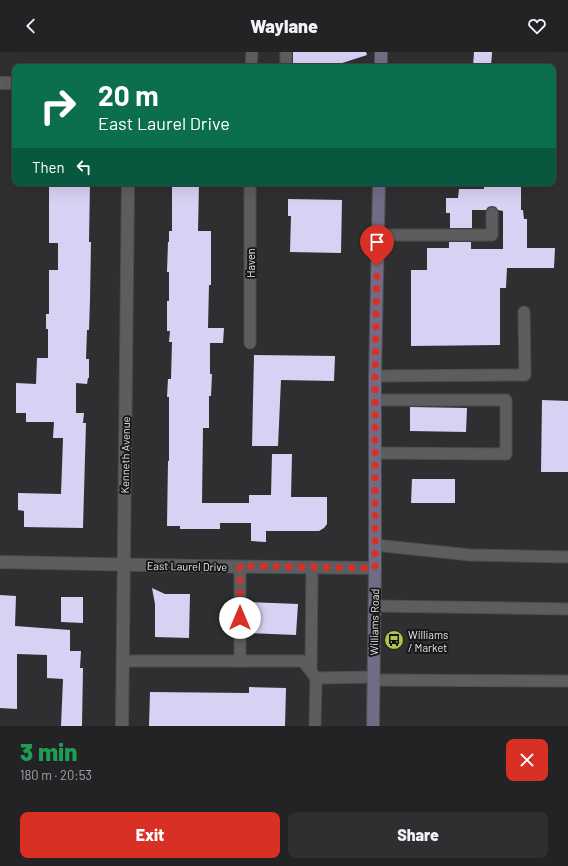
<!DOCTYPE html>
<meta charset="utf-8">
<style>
:root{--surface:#232325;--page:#2f2f32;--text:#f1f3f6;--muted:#a3a4a7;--line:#404042;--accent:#d93025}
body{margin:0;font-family:Barlow,sans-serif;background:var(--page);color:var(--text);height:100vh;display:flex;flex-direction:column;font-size:15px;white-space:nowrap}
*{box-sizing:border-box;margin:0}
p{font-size:13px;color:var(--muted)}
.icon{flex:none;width:22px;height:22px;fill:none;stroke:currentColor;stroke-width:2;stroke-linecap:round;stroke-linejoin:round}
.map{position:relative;height:674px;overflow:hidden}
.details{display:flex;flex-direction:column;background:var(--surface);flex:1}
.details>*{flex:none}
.banner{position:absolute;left:12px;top:12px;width:544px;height:122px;border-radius:8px;box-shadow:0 4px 16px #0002,0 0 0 1px var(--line);background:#0b6e4f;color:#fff;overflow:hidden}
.pin{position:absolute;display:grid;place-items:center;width:34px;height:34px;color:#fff;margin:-41px -17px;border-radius:50% 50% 50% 0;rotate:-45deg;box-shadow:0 0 4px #0007}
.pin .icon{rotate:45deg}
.me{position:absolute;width:44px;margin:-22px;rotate:0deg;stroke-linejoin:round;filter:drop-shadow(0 0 3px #0008)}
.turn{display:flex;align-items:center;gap:14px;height:84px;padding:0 20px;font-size:18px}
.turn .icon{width:52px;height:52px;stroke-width:2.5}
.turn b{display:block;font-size:28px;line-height:34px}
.then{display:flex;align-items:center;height:38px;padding:0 20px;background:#0003;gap:8px;font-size:15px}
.round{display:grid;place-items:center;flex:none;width:42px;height:42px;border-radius:8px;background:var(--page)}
.headline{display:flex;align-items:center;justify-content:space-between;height:68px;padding:0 20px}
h1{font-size:24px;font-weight:800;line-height:30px;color:#1e9e55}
.button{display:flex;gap:8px;margin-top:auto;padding:8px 20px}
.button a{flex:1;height:46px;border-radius:8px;background:var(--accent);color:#fff;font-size:16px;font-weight:800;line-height:46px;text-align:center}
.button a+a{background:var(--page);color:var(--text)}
header{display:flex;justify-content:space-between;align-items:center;height:52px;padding:0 20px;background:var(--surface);font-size:18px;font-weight:800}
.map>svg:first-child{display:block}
.building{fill:#d8d1f4}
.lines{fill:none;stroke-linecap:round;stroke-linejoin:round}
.lane-casing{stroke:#4d4d4f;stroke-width:13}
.street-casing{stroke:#4d4d4f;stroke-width:14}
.secondary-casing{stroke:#4d4d4f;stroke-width:14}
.lane{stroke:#5d5d60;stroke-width:11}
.street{stroke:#5d5d60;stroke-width:12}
.secondary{stroke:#726b86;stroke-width:12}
.route{stroke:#d93025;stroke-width:7;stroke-dasharray:0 12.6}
.labels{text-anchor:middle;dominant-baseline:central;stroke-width:4;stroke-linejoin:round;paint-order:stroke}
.street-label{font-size:11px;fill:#e6e6e7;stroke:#171718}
.poi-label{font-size:11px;fill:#e6e6e7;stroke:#171718;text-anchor:start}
</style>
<header><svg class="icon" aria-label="back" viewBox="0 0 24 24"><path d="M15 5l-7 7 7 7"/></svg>Waylane<svg class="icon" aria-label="heart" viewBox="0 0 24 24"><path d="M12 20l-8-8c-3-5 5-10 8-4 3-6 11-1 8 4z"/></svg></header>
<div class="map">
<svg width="568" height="674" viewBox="0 0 568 674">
<rect width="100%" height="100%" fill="#2f2f31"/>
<g class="building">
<path d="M293 0H366L367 3 333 14 293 13Z"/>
<path d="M474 0H492L491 15H473Z"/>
<path d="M49 131H90L89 190H91L90 248 89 278H87L86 307H89V326H88L87 332 76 331V361H84L83 371H86L83 476 24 475V459L18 458V441L61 442 63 386H53L54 370H26V361H16V331L36 332 37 306H48V277H46V262H49V218H58V191H49Z"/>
<path d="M172 131H199L198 179H211V233H209L208 276H224L223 291H210V322H212L211 344H209V376H203L202 451H249V443H271L272 402H292L291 445H327V472L324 476 319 479H266V490L251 489V471H220V477H180V474H167L168 409H169V345H167L168 327H171L172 290H169L170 279H167V249H169V220H167L168 190H169V179H172Z"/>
<path d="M484 131H521V158H523L524 167H527V196H555L554 216H507L506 236H500V293L411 294V218H427V196H449V190H471V197H503V159L498 158 496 155 492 154 488 155 486 158H472V176H450V161H446V146H458L459 137H484Z"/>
<path d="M288 147 342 148 341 201 290 200 291 164H288Z"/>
<path d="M254 303 335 304 334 329 281 328 278 394H252Z"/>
<path d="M542 348 568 349V420H541Z"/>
<path d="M410 355 467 356 466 380 410 379Z"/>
<path d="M412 427H455V451H411Z"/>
<path d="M152 536 165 542H190L189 586 155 585V552Z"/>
<path d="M0 543 16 544 15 574 70 578V599H81L80 616H83L82 674H61L63 627 47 626V603L17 602V657L0 656Z"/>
<path d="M61 545H83V571L61 570Z"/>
<path d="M251 550 298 552 296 583 250 581Z"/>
<path d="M249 635 286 636 285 674H149L150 640 249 641Z"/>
</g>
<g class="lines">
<defs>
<g id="lane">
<path d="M251 15 252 0"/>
<path d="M286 15V0"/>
<path d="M378 183H492V161"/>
<path d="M250 291V131"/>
<path d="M375 324 525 323 524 260"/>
<path d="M375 401 506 402V348H375"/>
<path d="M375 493 470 503 568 505"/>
<path d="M240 514V609"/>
<path d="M374 554 568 557"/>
<path d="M123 609H303L316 626 373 625"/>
<path d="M311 619 312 515"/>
<path d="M373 628 568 629"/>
<path d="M315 674 316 626"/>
</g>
<g id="street">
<path d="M0 31H15"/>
<path d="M0 510 195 514 375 516"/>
<path d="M122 674 128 131"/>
</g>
<g id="secondary">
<path d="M381 15V0"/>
<path d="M373 674 375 516V324L379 131"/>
</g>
</defs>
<use href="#lane" class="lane-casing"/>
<use href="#street" class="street-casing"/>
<use href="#secondary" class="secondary-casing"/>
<use href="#lane" class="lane"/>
<use href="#street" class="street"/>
<use href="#secondary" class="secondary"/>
</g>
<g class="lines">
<path class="route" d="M240 566V514L375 516V324L377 214"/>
</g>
<defs>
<symbol id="bus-disc" viewBox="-11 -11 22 22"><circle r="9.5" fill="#b4c24a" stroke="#171718"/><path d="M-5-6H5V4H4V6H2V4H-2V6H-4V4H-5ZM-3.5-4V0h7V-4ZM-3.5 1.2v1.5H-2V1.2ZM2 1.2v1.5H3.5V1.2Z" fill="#111"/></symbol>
</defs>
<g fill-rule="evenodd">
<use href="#bus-disc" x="383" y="577" width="22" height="22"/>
</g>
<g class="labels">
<g class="street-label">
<text transform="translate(250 211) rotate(-90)">Haven</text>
<text transform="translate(125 403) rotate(-89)">Kenneth Avenue</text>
<text transform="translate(187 514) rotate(1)">East Laurel Drive</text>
<text transform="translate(374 570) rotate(-89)">Williams Road</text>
</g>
<g class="poi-label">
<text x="408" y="582">Williams<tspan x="408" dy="13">/ Market</tspan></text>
</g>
</g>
</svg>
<div class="pin" style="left:377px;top:214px;background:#d93025"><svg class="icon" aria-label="arrive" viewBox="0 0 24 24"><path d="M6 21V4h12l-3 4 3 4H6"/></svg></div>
<svg class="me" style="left:240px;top:566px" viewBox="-20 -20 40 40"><circle r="19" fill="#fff"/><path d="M0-13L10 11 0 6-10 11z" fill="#d93025"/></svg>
<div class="banner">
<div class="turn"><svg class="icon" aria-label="right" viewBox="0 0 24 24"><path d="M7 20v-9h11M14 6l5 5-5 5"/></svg><div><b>20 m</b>East Laurel Drive</div></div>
<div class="then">Then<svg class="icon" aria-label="left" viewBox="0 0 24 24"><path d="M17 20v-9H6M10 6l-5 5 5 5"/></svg></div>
</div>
</div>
<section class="details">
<div class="headline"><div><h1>3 min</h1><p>180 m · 20:53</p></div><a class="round" style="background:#d93025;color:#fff"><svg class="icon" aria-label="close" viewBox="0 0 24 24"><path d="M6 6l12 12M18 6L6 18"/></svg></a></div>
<div class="button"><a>Exit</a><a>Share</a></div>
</section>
